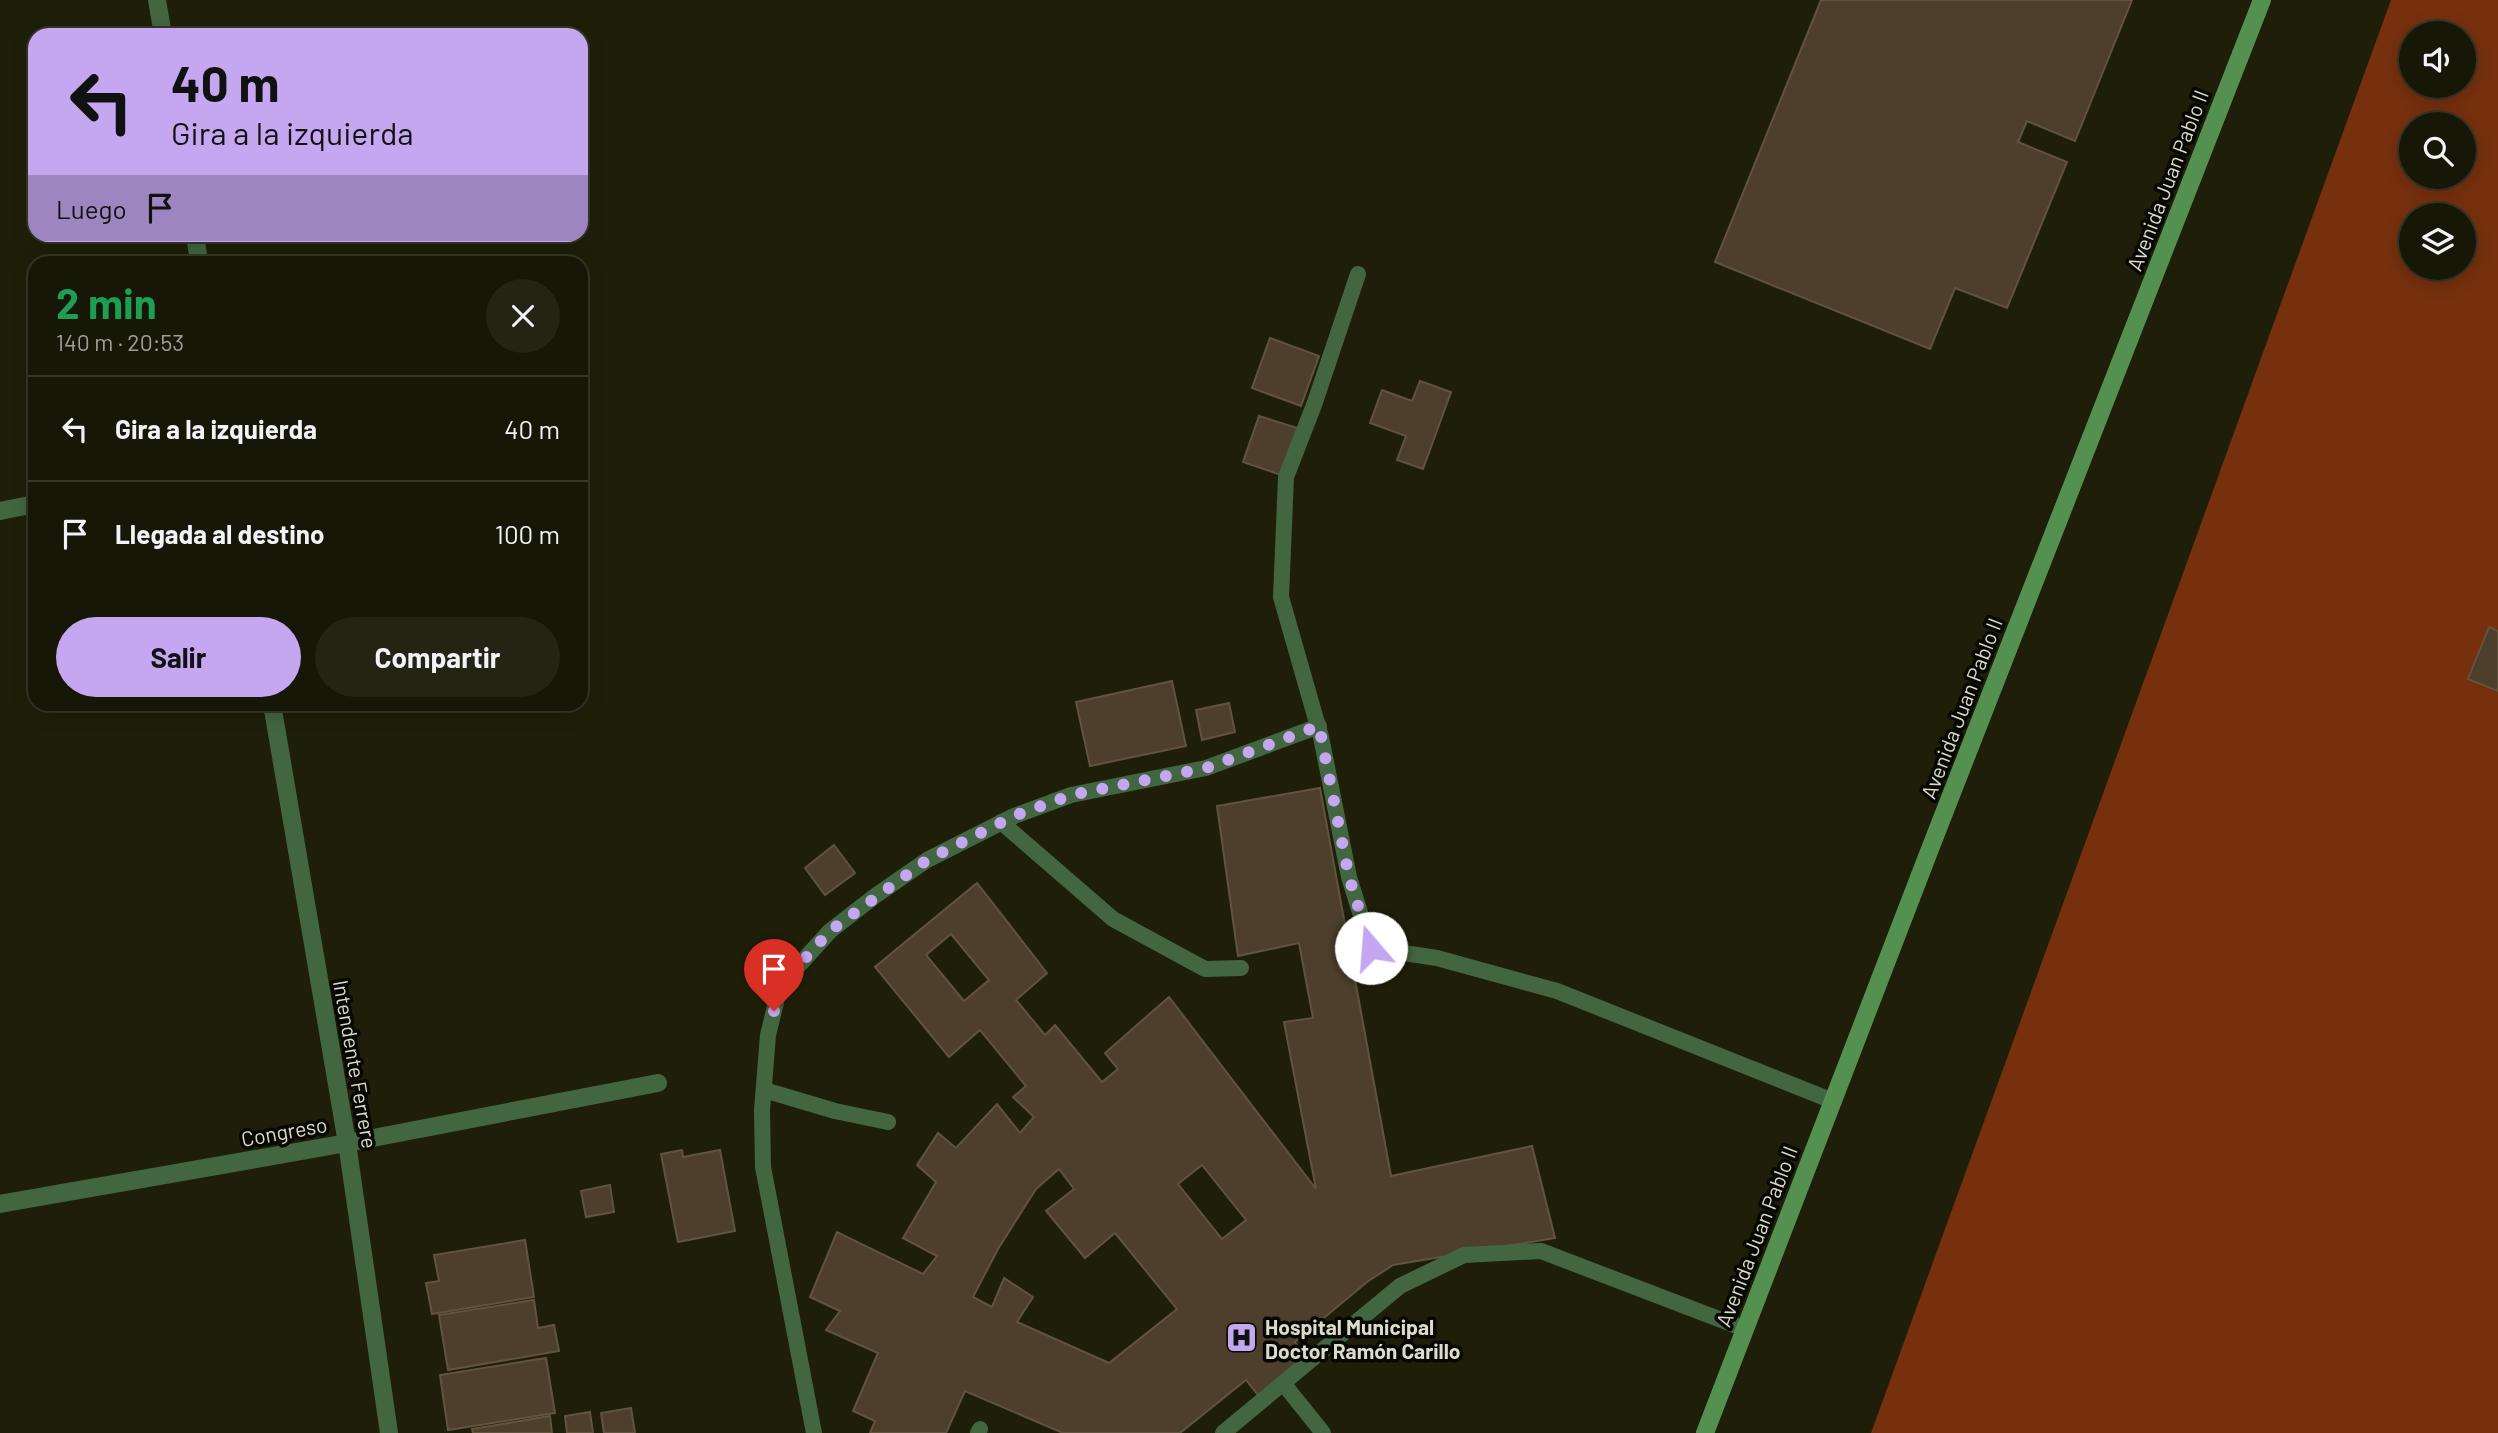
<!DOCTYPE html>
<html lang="es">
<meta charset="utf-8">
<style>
:root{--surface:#171707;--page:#242415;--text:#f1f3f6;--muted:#9e9f9b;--line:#363628;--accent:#c5a7f1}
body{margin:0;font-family:Barlow,sans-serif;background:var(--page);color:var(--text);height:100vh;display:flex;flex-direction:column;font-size:26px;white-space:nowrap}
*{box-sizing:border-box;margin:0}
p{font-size:23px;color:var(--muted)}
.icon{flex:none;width:38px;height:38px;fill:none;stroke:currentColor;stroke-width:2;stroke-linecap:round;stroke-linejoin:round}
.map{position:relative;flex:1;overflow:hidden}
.drawer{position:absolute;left:28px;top:256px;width:560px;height:455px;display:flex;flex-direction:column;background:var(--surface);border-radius:21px;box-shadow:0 4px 18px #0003,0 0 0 2px var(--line)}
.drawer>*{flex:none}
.hud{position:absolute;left:28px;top:28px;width:560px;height:214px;border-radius:21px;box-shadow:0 4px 18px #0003,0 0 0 2px var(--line);background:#c5a7f1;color:#111;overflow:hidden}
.controls{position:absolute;left:2399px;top:21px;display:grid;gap:14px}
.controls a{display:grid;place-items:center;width:77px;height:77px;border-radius:50%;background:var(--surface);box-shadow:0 4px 18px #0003,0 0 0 2px var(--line);font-size:35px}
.pin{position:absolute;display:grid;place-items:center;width:60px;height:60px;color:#fff;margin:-72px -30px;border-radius:50% 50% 50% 0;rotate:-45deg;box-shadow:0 0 7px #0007}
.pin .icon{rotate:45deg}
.me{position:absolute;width:77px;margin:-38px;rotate:342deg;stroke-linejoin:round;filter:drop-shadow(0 0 5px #0008)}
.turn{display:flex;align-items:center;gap:24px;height:147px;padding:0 28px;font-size:32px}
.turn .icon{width:91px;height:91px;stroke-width:2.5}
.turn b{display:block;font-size:49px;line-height:60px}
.then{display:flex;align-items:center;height:66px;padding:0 28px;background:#0003;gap:14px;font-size:26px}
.round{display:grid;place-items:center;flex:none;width:74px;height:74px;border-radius:37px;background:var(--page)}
.summary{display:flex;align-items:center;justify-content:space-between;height:119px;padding:0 28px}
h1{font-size:42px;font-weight:700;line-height:52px;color:#1e9e55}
.primary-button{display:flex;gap:14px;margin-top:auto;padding:14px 28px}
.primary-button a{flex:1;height:80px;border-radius:42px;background:var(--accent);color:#111;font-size:28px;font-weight:700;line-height:80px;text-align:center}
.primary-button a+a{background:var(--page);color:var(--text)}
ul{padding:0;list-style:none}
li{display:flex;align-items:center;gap:21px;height:105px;padding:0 28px;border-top:2px solid var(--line)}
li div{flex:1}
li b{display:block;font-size:26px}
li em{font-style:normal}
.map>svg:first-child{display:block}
.forest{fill:#76300e;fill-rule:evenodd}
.building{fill:#4d3f2b;stroke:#61533e;stroke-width:2;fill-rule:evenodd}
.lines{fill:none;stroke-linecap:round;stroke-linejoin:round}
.lane{stroke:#426740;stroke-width:16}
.street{stroke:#426740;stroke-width:18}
.secondary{stroke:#549151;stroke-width:18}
.route{stroke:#c5a7f1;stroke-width:12;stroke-dasharray:0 21.6}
.labels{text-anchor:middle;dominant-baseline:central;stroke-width:7;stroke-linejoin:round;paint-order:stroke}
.street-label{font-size:21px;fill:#dbdcce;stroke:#080802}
.poi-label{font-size:21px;font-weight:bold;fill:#dbdcce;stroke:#080802;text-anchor:start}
</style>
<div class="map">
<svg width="2498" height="1433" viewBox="0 0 2498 1433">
<rect width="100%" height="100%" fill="#1f1f09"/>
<path class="forest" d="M2391 0H2498V1433H1871ZM2412 33H2464V86H2412ZM2412 124H2464V177H2412ZM2412 215H2464V268H2412Z"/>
<g class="building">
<path d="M1821 0H2132L2075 141 2027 121 2018 142 2067 162 2007 308 1955 288 1930 349 1715 262Z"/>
<path d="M1270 338 1319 356 1301 406 1252 388Z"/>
<path d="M1420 381 1451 392 1423 469 1397 460 1406 436 1370 423 1382 390 1412 401Z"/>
<path d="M1259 416 1300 429 1284 476 1243 462Z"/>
<path d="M2489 627 2498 631V691L2468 679Z"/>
<path d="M1172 681 1186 746 1090 766 1076 702Z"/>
<path d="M1229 703 1235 732 1202 740 1196 710Z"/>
<path d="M1320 788 1391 1176 1532 1146 1555 1238 1393 1265 1367 1282 1295 1342 1306 1357 1258 1395 1246 1380 1180 1433H1063L965 1391 946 1433H870L875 1421 853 1411 878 1353 826 1330 840 1311 810 1297 837 1232 923 1274 937 1256 903 1238 936 1182 917 1165 938 1133 956 1148 997 1104 1020 1133 1034 1117 1013 1097 1026 1086 980 1030 949 1057 875 967 977 883 1047 973 1016 1000 1045 1035 1055 1025 1102 1082 1118 1069 1105 1053 1169 997 1316 1189 1284 1022 1313 1018 1299 943 1238 956 1217 806ZM951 934 989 980 964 1001 926 955ZM1202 1165 1246 1220 1222 1239 1178 1184ZM1059 1169 1074 1189 1046 1211 1085 1258 1115 1233 1177 1309 1109 1363 1017 1322 1033 1297 1004 1278 992 1307 973 1297 998 1249 1036 1189Z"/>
<path d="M834 845 855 873 825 895 805 868Z"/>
<path d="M682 1150 683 1157 720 1150 735 1231 678 1242 661 1154Z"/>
<path d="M610 1185 614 1212 586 1217 581 1191Z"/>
<path d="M525 1240 534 1297 432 1314 426 1283 439 1281 434 1255Z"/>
<path d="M534 1300 538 1328 554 1325 559 1351 448 1370 439 1315Z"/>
<path d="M546 1358 555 1413 448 1430 440 1375Z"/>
<path d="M631 1408 635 1433H604L601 1413Z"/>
<path d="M590 1412 593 1433H567L565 1416Z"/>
<path d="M550 1416 552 1433H473L472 1429Z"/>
</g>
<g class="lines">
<g class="lane">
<path d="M1358 274 1314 405 1286 477 1281 597 1321 737 1349 877 1371 948 1437 958 1557 991 1833 1101"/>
<path d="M1001 822 1113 919 1205 969 1241 968"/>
<path d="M764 1090 835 1111 888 1122"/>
<path d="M1283 1383 1323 1433"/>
<path d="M814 1433 763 1167 762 1110 768 1035 780 986 830 931 875 896 927 860 1014 816 1071 795 1206 768 1319 726"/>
<path d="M978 1433 980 1429"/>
<path d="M1223 1433 1400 1286 1464 1255 1541 1251 1745 1329"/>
</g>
<g class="street">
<path d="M157 0 163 35"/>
<path d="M195 234 199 262"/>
<path d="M0 511 35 504"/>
<path d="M272 704 347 1143 389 1433"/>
<path d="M0 1204 347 1143 658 1083"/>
</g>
<path class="secondary" d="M1705 1433 1930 849 2262 0"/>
</g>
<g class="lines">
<path class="route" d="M774 1011 780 986 830 931 927 860 1014 816 1071 795 1206 768 1319 726 1349 877 1371 948"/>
</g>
<defs>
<symbol id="hospital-square" viewBox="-11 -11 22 22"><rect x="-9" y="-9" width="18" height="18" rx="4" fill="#c5a7f1" stroke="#080802"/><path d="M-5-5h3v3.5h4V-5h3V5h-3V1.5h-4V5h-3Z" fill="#111"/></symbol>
</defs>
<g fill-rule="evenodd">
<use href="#hospital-square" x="1224" y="1320" width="35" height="35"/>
</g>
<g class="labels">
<g class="street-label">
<text transform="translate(2167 180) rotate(-69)">Avenida Juan Pablo II</text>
<text transform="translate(1961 708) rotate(-69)">Avenida Juan Pablo II</text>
<text transform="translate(356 1064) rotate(80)">Intendente Ferrere</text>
<text transform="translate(284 1131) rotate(-10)">Congreso</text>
<text transform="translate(1756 1236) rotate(-69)">Avenida Juan Pablo II</text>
</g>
<g class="poi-label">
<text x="1265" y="1326">Hospital Municipal<tspan x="1265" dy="24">Doctor Ramón Carillo</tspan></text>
</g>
</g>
</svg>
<div class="controls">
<a><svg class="icon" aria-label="sound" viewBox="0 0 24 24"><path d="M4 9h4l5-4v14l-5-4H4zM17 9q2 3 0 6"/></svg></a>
<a><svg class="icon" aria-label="search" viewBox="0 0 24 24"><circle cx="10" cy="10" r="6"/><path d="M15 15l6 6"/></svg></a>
<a><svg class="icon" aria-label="layers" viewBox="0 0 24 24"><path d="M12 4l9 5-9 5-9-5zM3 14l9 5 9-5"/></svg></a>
</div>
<div class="pin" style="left:774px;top:1011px;background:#d93025"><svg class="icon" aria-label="arrive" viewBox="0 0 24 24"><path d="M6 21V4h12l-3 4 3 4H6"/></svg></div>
<svg class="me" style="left:1371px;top:948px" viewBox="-20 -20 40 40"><circle r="19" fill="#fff"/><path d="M0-13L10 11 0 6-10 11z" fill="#c5a7f1"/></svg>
<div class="hud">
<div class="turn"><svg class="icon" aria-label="left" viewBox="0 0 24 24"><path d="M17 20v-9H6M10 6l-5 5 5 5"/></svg><div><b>40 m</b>Gira a la izquierda</div></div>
<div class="then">Luego<svg class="icon" aria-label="arrive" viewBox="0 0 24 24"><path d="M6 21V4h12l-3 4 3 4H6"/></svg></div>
</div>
<section class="drawer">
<div class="summary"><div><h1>2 min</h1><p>140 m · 20:53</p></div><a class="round"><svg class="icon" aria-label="close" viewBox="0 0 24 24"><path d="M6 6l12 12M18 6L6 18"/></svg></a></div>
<ul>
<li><svg class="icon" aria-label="left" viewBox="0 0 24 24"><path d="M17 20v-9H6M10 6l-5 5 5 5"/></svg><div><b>Gira a la izquierda</b></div><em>40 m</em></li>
<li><svg class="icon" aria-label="arrive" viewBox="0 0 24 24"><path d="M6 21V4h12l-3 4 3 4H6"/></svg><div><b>Llegada al destino</b></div><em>100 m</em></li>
</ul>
<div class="primary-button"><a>Salir</a><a>Compartir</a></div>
</section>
</div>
